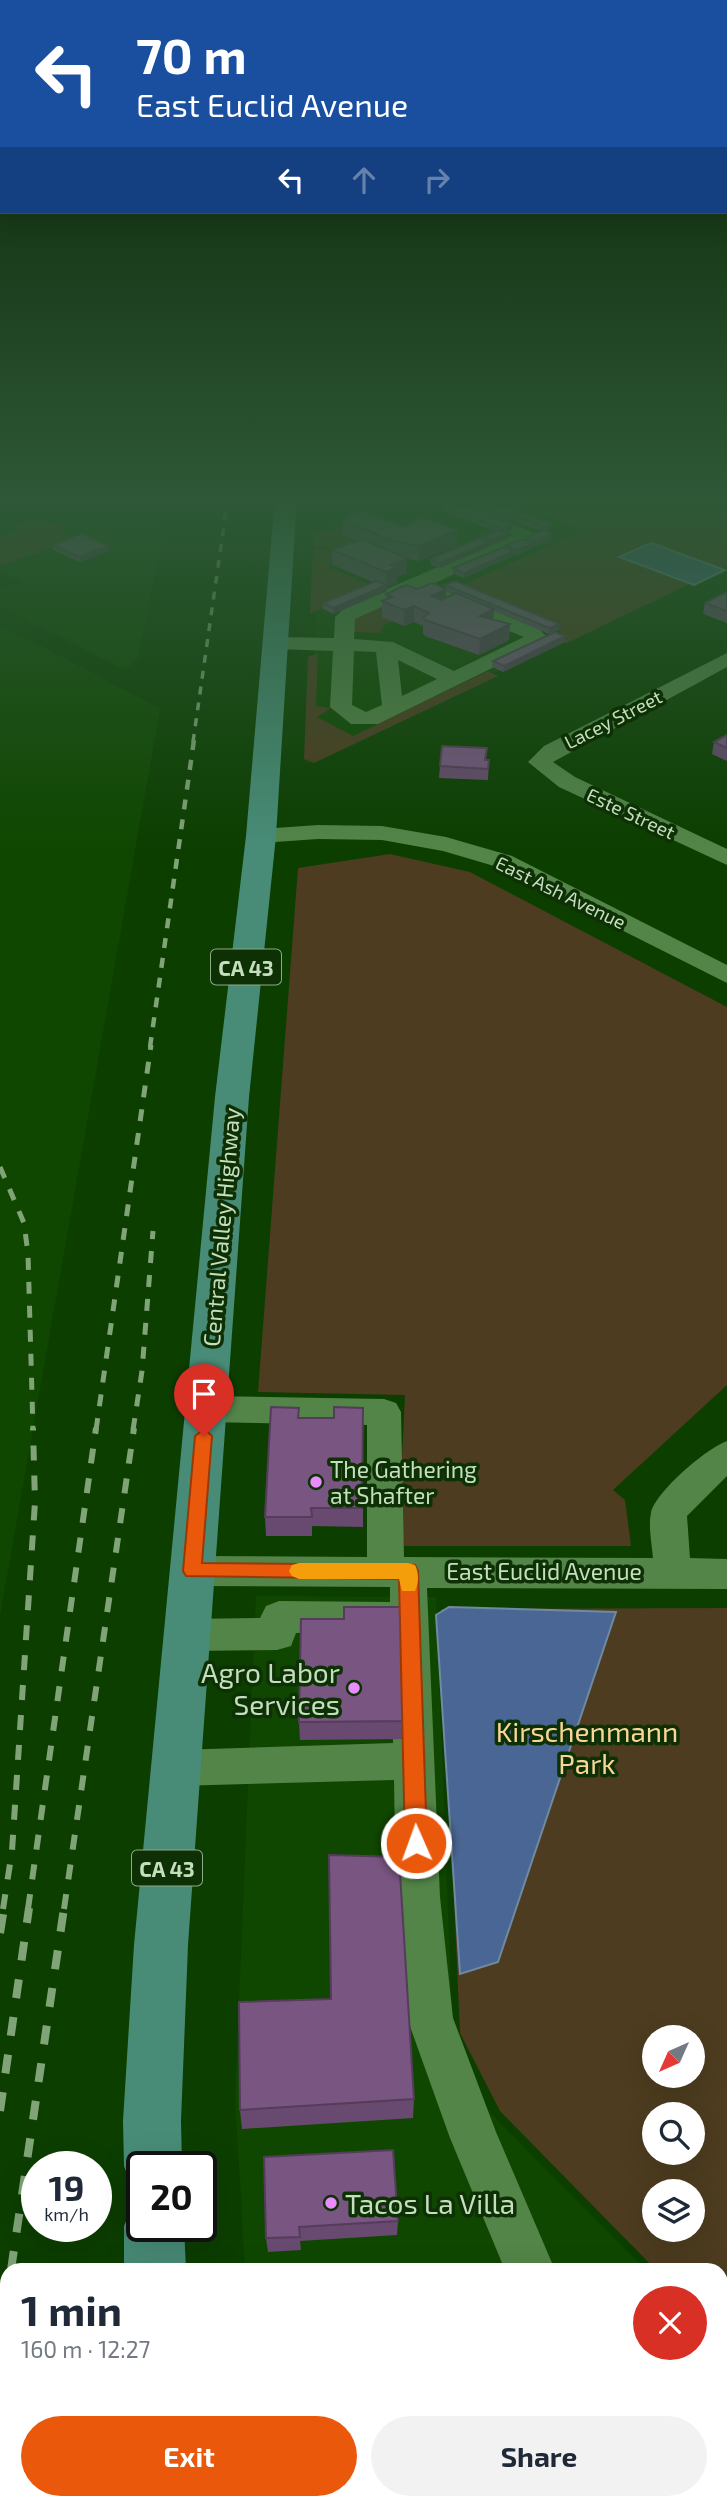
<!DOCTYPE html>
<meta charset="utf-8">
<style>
:root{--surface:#fff;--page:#f2f2f3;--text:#1f2937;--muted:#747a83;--accent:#ea580c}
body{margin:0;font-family:"Exo 2",sans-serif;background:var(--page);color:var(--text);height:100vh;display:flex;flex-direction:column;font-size:26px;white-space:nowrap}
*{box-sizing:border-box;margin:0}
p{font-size:23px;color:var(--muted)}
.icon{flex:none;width:38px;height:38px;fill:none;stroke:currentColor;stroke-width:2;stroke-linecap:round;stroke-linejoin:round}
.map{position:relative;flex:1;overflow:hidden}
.drawer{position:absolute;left:0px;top:2263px;width:728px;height:247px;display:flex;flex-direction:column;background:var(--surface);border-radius:21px 21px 0 0;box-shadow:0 7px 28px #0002}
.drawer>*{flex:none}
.guide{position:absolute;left:0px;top:0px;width:728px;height:214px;box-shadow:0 7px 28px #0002;background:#1a4fa0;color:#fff;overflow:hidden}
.needle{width:46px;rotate:225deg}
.controls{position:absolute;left:642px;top:2025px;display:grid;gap:14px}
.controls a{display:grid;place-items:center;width:63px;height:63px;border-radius:50%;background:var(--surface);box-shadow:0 7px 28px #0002;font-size:35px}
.speed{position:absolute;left:21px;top:2151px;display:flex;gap:14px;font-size:35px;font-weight:700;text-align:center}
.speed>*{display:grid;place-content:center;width:91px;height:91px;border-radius:50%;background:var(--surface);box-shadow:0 7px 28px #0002;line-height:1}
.speed small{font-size:18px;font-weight:400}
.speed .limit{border:4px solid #111;border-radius:10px;background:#fff;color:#111}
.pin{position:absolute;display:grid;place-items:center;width:60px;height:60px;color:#fff;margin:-72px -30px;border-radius:50% 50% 50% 0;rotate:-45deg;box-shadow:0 0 7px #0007}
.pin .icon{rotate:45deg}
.me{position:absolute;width:77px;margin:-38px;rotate:358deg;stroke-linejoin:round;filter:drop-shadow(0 0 5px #0008)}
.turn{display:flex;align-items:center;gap:24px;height:147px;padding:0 21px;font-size:32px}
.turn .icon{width:91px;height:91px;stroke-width:2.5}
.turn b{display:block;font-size:49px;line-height:60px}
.lanes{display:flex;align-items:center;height:66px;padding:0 21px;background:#0003;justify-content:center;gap:35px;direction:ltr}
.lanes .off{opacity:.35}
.round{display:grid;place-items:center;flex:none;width:74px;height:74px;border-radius:37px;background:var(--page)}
.head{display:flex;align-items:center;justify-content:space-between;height:119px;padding:0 21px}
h1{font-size:42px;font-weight:700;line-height:52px}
.primary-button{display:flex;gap:14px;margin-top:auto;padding:14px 21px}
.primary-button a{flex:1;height:80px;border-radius:42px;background:var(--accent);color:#fff;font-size:28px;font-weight:700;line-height:80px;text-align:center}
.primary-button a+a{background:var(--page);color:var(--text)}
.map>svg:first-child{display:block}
.built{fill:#0f4700}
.green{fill:#4d3c1f;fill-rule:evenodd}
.water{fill:#4a6694;stroke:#6f8aa1;stroke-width:2}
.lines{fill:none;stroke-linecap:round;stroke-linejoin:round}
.minor{fill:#538448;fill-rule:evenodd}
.major{fill:#488c77;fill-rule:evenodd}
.rail-far4{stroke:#81a378;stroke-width:3.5;stroke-dasharray:8 8;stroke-linecap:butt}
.rail-far3{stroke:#81a378;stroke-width:4.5;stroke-dasharray:10 10;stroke-linecap:butt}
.rail-far2{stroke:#81a378;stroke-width:5;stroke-dasharray:12 12;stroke-linecap:butt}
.rail-far1{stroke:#81a378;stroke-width:6;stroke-dasharray:15 15;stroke-linecap:butt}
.rail{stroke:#81a378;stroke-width:8;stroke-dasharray:19 19;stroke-linecap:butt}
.wall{fill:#68496f;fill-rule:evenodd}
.shaded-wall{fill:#553c5a}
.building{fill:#795581;stroke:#553c5a;stroke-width:2}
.route{fill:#ea580c;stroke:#983908;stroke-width:2}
.slow{fill:#f59e0b}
.poi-dot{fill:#e98dfe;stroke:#0d3105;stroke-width:2.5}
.labels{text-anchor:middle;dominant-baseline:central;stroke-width:7;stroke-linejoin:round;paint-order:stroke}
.far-street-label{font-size:19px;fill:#c4debe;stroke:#0d3105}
.shield{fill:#0d3105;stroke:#8daa86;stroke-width:2}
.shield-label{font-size:21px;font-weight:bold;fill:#c4debe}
.street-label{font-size:23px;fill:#c4debe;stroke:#0d3105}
.poi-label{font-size:23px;fill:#c4debe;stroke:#0d3105;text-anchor:start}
.near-poi-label{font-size:28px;fill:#c4debe;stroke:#0d3105;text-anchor:end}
.near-park-label{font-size:28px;fill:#f9d597;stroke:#0d3105}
</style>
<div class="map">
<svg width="727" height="2509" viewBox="0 0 727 2509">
<rect width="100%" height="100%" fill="#0c3e00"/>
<g class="built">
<path d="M0 497H170L138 658 125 670 0 606V590L22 582 0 571Z"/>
<path d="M324 497H500L585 530 456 589 571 636 306 763Z"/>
<path d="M0 624 160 709 0 1616Z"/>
<path d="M256 1596 436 1597 453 2042 489 2112 646 2270H245L235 2097Z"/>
<path d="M721 2344 727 2350V2509H276L271 2503 721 2502Z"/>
</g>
<g class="green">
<path d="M502 497H727V566L567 643 554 638 561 632 454 589 584 530Z"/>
<path d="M31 520 63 524 62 544 0 566V537L20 530 15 526Z"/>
<path d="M348 525 342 535 381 551 314 547V533H329Z"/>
<path d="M313 549 359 552 327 566 372 586 310 614Z"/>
<path d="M399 597 391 612 382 616 392 621 382 627 381 633 353 632V619Z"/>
<path d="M318 653 316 706 331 708 317 717 353 736 488 671 498 676 314 763 304 759 308 657Z"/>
<path d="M390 854 470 872 727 1007V1385L613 1490 625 1500 631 1546H404V1541L398 1540 405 1395 258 1392 298 868Z"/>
<path d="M727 1608V2341L721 2335V2270H656L500 2111 460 2033 441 1609ZM654 2037H693V2076H654ZM654 2114H693V2152H654ZM654 2191H693V2230H654Z"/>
</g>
<g class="water">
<path d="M651 543 725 570 694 585 619 557Z"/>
<path d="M449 1607 616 1612 498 1962 460 1974 436 1615Z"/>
</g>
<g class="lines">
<g class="minor">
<path d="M0 497H11L0 503Z"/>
<path d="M473 506 538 535 431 585 539 629 546 636 539 645 378 724H351L330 707 333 651 276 649 266 643 276 637 334 638 335 617 347 606 513 535 467 515 464 511 467 507ZM414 592 524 637 454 671 393 642 354 639 355 619ZM354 651 376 652 382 705 366 712 352 705ZM398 660 437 679 402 696Z"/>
<path d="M727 653V667L553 762 575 777 727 849V865L559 787 528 762 544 746Z"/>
<path d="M318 825 382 826 446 837 512 856 727 965V983L494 866 443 851 382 840 318 839 261 843 253 841 249 836 253 831 261 829Z"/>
<path d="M206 1396 384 1399 396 1403 401 1412 404 1557 653 1558C652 1545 648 1526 651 1513 655 1492 707 1448 727 1441V1476L687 1516 690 1558 727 1559V1589L427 1588 440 1897 453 2018 496 2132 555 2270H505L450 2138 407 2018 396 1897 394 1780 176 1786 162 1781 156 1768 162 1755 176 1750 393 1743 391 1632 296 1633 291 1646 277 1650 187 1651 173 1647 168 1635 173 1623 187 1619 260 1618 266 1606 279 1601 390 1602V1587L192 1586 179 1582 173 1571 179 1560 192 1556 367 1557V1425L206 1422 194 1418 189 1409 194 1400Z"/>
<path d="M234 2502H293L295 2509H237Z"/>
<path d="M599 2502H654L656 2509H602Z"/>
</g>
<g class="major">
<path d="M275 497H297L276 836 249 1097 188 1945 181 2121 182 2166H142V2191L132 2187 124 2166 123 2121 134 1945 215 1097 246 836Z"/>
<path d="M142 2201V2226H184L186 2270H124V2226L133 2205Z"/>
<path d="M0 2290 7 2293V2361L0 2358Z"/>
<path d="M0 2402 7 2404V2476L0 2473Z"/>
<path d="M20 2502H89L91 2509H23Z"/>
<path d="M95 2502H207L208 2509H98Z"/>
</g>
<path class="rail-far4" d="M193 742 228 497"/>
<path class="rail-far3" d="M150 1047 194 740"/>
<g class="rail-far2">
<path d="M0 1167 24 1223 28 1254 33 1430"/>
<path d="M96 1430 151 1045"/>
<path d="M133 1430 142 1371 153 1231"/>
</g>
<g class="rail-far1">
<path d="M3 1909 12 1851 35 1502 33 1428"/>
<path d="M28 1909 96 1428"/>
<path d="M64 1909 134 1428"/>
</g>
<g class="rail">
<path d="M0 1933 4 1908"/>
<path d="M0 2111 29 1908"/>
<path d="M11 2270 64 1908"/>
<path d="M0 2354 7 2299"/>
</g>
</g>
<g class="wall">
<path d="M464 498 500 506 551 528 545 531 553 539 537 546 533 545V548L516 555 513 554V556L464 578 453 574V568L506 548 507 545 527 540V537L540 531 515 522V519L511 521 493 514V512L490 513 464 503Z"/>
<path d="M443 506 512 525V531L507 533V539L491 545 489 544V547L439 568 430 564V559L483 539V536L495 531 443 511Z"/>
<path d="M342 519 403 527 458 545 418 561 407 559V573L397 577V583L387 587V591L333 614 323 609V603L373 582 332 565V550L356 541 342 534Z"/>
<path d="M52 545 109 551 80 562 53 550Z"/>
<path d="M445 585 559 624V629L549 634 494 611 493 620 510 624 509 640 479 655 425 636 423 633V626L414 622 404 626 382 617V601L386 599V594L417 589H445ZM446 591 454 594 446 597Z"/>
<path d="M727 593V623L703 614 705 603Z"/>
<path d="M565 636V642L503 672 492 667 493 661Z"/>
<path d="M727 735V761L712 754 714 742Z"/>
<path d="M486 760H489L488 780 439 778 440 766Z"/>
<path d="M299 1408V1418H334L363 1408V1527L312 1526V1536H266L265 1517Z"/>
<path d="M344 1619 409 1721 408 1739 300 1740 299 1722Z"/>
<path d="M414 2099 413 2118 242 2129 240 2110Z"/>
<path d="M264 2157 398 2221 397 2235 300 2241 301 2250 268 2252 266 2238Z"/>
<path d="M287 2502H361L366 2509H292Z"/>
<path d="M459 2502H555L550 2509H464Z"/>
</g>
<g class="shaded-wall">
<path d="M500 504V509H493V512L490 513V508Z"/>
<path d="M520 512V517L515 516V519L511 521V516Z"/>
<path d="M551 523V528L542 532 543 527Z"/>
<path d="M512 525V531L503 534V529Z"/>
<path d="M458 530V545L418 561 419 546Z"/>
<path d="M507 533V539L491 545 492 540Z"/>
<path d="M553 534V539L537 546V541Z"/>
<path d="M490 542 489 547 439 568 440 563Z"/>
<path d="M534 543 533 548 516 555 517 550Z"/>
<path d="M108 546 109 551 80 562 79 557Z"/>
<path d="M514 551 513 556 464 578V573Z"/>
<path d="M407 558V573L397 577V583L387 587V591L333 614V608L386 586V572L391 565Z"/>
<path d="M446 589V605L432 596Z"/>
<path d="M414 606V622L404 626V610Z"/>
<path d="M494 609 493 625 480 616Z"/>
<path d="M510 624 509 640 479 655 480 639Z"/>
<path d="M559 624V629L549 634V628Z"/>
<path d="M565 636V642L503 672 504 666Z"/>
<path d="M551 2502H555L550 2509H546Z"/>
</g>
<g class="building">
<path d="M466 497H482L500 504 490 508 464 498Z"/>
<path d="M452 502 512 525 503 529 443 506Z"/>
<path d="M502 505 520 512 511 516 493 509Z"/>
<path d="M363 511 403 527 422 517 458 530 419 546 389 540 342 519Z"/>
<path d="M524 513 551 523 543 527 515 516Z"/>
<path d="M499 530 507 533 492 540 483 536Z"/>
<path d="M543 530 553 534 537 541 527 537Z"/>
<path d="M81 534 108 546 79 557 52 545Z"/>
<path d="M480 538 490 542 440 563 430 559Z"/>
<path d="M361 539 407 558 391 565 397 567 386 572 332 550Z"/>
<path d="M523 539 534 543 517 550 507 545Z"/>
<path d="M504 547 514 551 464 573 453 568Z"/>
<path d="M376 581 387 585 333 608 323 603Z"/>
<path d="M455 581 559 624 549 628 445 585Z"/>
<path d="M432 583 446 589 432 596 441 600 456 593 494 609 480 616 510 624 480 639 425 620 423 617 429 613 414 606 404 610 382 601 392 597 386 594 406 585 417 589Z"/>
<path d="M725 593H727V611L705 603Z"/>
<path d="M555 632 565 636 504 666 493 661Z"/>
<path d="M727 735V748L714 742Z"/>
<path d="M442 746 487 748 485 760H489L488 769 440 766Z"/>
<path d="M271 1407 299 1408 298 1418H334V1407L363 1408 362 1508H311L312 1517H265Z"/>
<path d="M344 1607H405L409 1721 299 1722 301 1619H344Z"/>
<path d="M329 1855 399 1857 414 2099 240 2110 239 2002 331 1999Z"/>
<path d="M393 2150 398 2221 299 2227 300 2237 266 2238 264 2157Z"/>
<path d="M294 2502H361L366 2509H299Z"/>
<path d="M469 2502H551L546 2509H475Z"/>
</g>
<linearGradient id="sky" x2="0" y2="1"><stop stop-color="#072200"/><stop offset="0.59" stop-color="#2e5837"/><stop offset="1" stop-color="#2e5837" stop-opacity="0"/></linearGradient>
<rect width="727" height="848" fill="url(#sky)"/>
<path class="route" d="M204 1429 212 1436 202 1563 415 1565 418 1571 427 1843 424 1850 416 1853 409 1850 405 1843 399 1579 186 1576 183 1571 195 1436Z"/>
<path class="slow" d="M299 1563H408L415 1565C419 1573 419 1583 415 1591H402L399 1579H299L292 1576 289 1571 292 1565Z"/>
<g class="poi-dot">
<circle cx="316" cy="1482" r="7"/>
<circle cx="354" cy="1688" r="7"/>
<circle cx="331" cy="2203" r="7"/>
</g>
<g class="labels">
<g class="far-street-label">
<text transform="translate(613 719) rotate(-27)">Lacey Street</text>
<text transform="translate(631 813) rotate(25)">Este Street</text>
<text transform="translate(561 892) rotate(26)">East Ash Avenue</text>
</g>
<g class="shield">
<rect x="211" y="949.5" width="70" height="35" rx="5"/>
<rect x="132" y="1850.5" width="70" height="35" rx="5"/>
</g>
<g class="shield-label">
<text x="246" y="967">CA 43</text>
<text x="167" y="1868">CA 43</text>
</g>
<g class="street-label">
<text transform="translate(221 1227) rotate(-85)">Central Valley Highway</text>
<text x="544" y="1571">East Euclid Avenue</text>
</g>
<g class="poi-label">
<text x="330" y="1469">The Gathering<tspan x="330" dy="26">at Shafter</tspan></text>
</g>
<g class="near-poi-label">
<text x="340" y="1672">Agro Labor<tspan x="340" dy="32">Services</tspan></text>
<text x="345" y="2203" text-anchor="start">Tacos La Villa</text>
</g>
<g class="near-park-label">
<text x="587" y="1731">Kirschenmann<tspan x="587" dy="32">Park</tspan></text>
</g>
</g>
</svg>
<div class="controls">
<a><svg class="needle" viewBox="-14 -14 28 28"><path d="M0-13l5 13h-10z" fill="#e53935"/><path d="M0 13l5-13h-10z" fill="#747a83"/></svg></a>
<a><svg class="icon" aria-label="search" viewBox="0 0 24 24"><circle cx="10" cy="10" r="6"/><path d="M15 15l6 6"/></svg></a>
<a><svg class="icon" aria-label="layers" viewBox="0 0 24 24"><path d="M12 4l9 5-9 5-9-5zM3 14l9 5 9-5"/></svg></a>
</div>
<div class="speed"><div>19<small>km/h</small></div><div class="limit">20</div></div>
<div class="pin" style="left:204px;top:1436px;background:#d93025"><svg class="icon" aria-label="arrive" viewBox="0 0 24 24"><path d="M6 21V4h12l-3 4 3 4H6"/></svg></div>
<svg class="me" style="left:416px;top:1843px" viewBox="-20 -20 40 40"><circle r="17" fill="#ea580c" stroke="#fff" stroke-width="3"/><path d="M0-11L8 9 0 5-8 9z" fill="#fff"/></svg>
<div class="guide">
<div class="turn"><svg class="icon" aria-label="left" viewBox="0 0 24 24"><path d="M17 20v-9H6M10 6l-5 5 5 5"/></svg><div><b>70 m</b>East Euclid Avenue</div></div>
<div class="lanes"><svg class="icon" aria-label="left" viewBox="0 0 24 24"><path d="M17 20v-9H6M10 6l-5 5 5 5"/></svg><svg class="icon off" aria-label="ahead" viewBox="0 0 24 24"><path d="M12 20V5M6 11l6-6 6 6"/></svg><svg class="icon off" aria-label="right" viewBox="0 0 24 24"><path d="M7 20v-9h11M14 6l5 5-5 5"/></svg></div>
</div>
<section class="drawer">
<div class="head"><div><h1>1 min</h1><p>160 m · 12:27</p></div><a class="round" style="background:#d93025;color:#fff"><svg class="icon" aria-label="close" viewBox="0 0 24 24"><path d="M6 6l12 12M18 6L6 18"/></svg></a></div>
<div class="primary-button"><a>Exit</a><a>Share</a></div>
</section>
</div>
